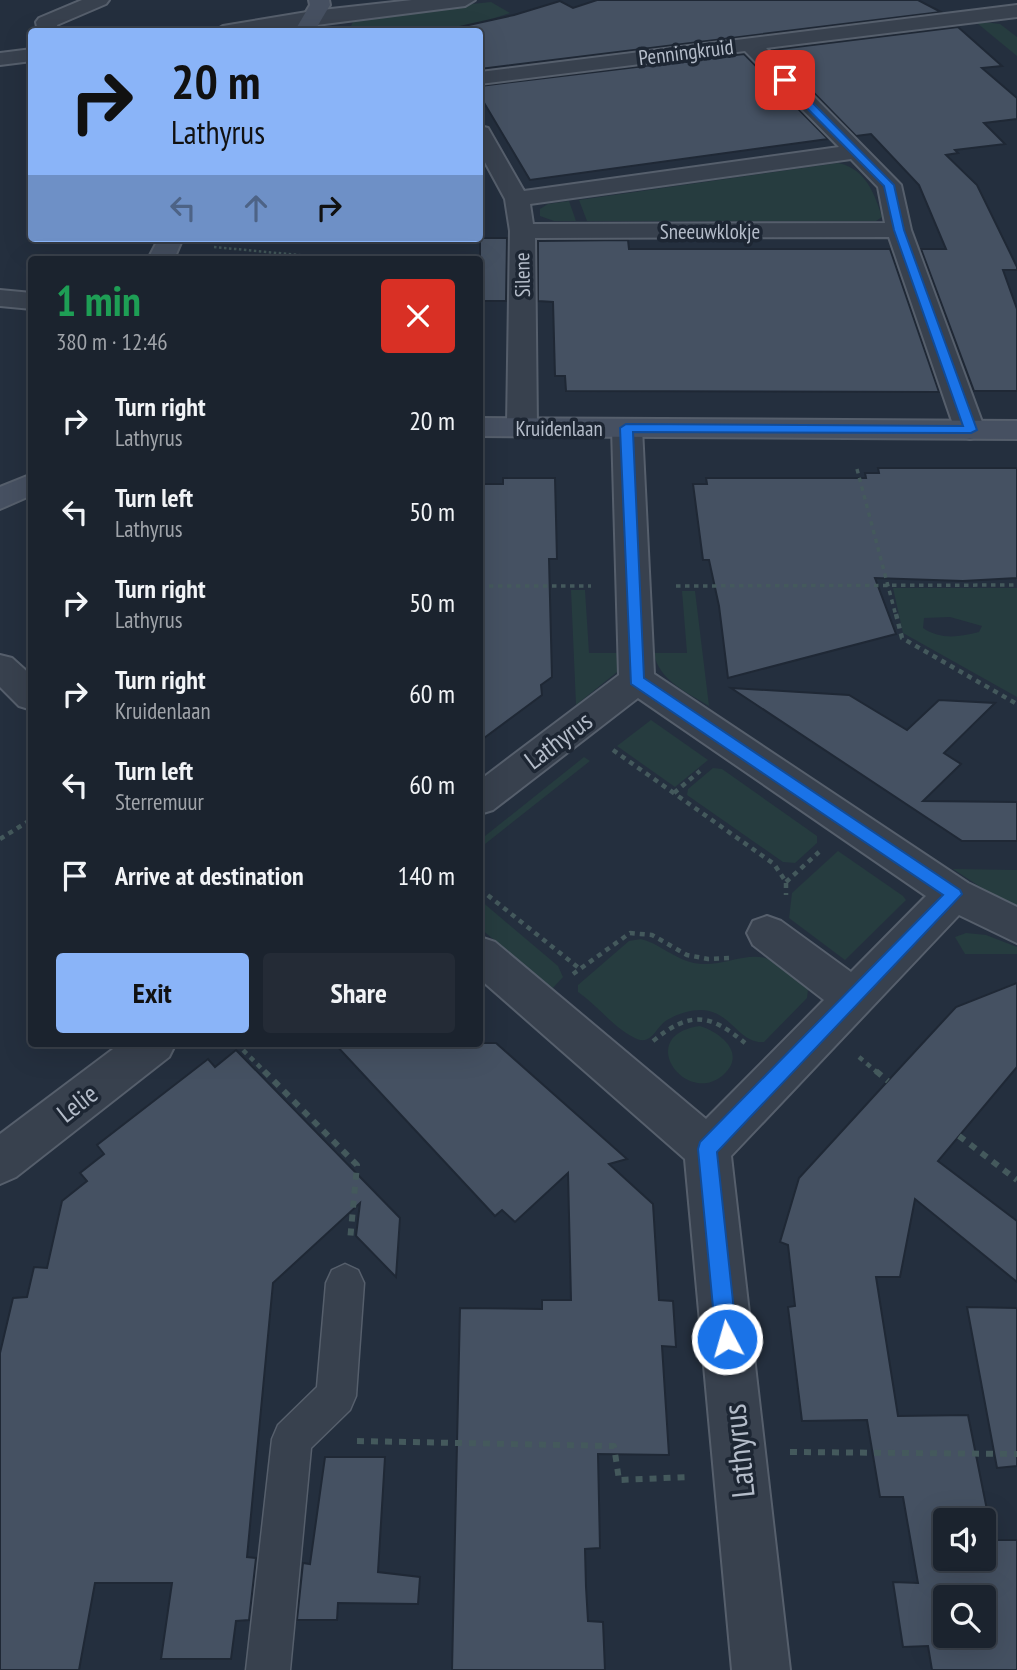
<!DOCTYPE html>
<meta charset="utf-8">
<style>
:root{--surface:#1b232e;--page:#242b36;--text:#f1f3f6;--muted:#a0a4aa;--line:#39404a;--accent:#8ab4f8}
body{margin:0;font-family:"PT Sans Narrow",sans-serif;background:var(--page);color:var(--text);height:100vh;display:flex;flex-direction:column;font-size:26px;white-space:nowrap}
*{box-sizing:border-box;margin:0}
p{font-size:23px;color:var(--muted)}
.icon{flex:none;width:38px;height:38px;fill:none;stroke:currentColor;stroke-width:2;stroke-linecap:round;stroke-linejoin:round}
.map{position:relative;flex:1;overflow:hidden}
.panel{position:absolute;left:28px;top:256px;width:455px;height:791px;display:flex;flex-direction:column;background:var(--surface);border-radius:7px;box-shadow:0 7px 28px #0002,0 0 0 2px var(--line)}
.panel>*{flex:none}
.hud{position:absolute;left:28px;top:28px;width:455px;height:214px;border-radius:7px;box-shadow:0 7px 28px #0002,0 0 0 2px var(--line);background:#8ab4f8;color:#111;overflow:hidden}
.controls{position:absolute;left:933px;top:1508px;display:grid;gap:14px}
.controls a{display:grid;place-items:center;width:63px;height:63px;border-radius:7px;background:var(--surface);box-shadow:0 7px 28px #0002,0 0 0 2px var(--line);font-size:35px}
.pin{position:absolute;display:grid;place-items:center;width:60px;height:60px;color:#fff;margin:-30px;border-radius:14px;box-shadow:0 4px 10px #0006}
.me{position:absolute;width:77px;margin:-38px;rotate:354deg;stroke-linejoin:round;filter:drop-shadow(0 0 5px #0008)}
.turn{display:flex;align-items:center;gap:24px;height:147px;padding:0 28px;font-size:32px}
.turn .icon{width:91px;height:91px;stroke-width:2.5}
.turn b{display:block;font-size:49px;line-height:60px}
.lanes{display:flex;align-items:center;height:66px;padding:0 28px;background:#0003;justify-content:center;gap:35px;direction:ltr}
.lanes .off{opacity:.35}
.round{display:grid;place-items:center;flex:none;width:74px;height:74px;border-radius:7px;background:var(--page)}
.headline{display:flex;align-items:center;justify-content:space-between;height:119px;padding:0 28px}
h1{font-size:42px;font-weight:600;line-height:52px;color:#1e9e55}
.action{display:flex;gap:14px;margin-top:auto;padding:14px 28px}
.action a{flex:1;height:80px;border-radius:7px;background:var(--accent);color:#111;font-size:28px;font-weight:600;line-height:80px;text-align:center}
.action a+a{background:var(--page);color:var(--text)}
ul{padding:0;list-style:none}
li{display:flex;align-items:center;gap:21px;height:91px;padding:0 28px}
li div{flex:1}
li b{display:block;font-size:26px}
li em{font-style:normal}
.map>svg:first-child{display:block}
.green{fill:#263c3f;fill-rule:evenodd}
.building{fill:#455162;stroke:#1f2835;stroke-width:2;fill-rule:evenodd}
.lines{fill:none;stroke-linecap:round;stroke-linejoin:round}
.lane-casing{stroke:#565f6c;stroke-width:3}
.street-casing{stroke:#565f6c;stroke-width:4}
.secondary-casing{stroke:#565f6c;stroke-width:4}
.path-far3{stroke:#44595c;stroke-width:2.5;stroke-dasharray:2.5 2.5;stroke-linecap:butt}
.path-far2{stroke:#44595c;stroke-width:3.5;stroke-dasharray:4.5 4.5;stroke-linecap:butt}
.path-far1{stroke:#44595c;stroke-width:4.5;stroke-dasharray:5 5;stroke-linecap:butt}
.path{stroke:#44595c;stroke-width:6;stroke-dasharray:7 7;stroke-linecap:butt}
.lane{fill:#38414e;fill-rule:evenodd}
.street{fill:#38414e;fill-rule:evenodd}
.secondary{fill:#465061;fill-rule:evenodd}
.route{fill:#1a73e8;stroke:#114b97;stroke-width:2}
.labels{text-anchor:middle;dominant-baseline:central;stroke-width:7;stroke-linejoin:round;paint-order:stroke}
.far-street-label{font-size:21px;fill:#b4bcc9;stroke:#1d2633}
.street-label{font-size:26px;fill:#b4bcc9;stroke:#1d2633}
.near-street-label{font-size:32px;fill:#b4bcc9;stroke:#1d2633}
</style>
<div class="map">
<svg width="1017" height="1670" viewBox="0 0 1017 1670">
<rect width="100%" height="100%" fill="#242f3e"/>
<g class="green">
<path d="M491 2 510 13 458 30 460 31H424L416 27 399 31 348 32 356 16Z"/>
<path d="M984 22 1000 24 1017 37V56L977 23Z"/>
<path d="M838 163C866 169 874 193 882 217L876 221H587L579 200Z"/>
<path d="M569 201 576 221H554L540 216V209L548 204Z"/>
<path d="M893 588H1017V697L903 633ZM950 617 982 626 979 632C959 637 941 640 923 628L924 618Z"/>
<path d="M571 590H585L589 653H622L617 672 576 705Z"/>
<path d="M682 591H695L709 706C688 693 658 680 654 653H687Z"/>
<path d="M651 720 708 760 675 787 617 746Z"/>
<path d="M584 757 590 761 480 848V840Z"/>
<path d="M713 768 722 769 817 836V843L795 863 783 862 687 795 688 789Z"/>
<path d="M838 851 903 896 906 900 845 960 789 918 792 893Z"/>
<path d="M953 869 1017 870V911Z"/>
<path d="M480 900 558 966 563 977 552 989 480 928Z"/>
<path d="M966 933 986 935 1017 947V954H965L955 937Z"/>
<path d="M641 939C658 943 672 957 690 962 717 970 742 952 765 958 779 961 798 980 808 990L807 998 764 1042C741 1044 732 1016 709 1011 696 1008 679 1013 667 1020 655 1027 652 1048 633 1037 613 1027 597 1005 578 992V985L629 941Z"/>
<path d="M700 1026C722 1033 748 1055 722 1076 685 1106 634 1035 700 1026Z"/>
</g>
<g class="building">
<path d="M597 0H918L941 12 480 69V32H437L514 15 560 1 573 8Z"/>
<path d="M958 27 1002 66 982 68 1017 98V119L984 123 1005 144 955 150 958 153 946 155 977 185 1017 267V270H1003L1017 309V391H974L921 249H946L919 185 871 134 856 136 772 50Z"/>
<path d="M744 54 828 139 530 180 480 96V86Z"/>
<path d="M480 238H507L506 301H480Z"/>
<path d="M628 240 629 249H890L939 392 566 391 565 376H555L553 302 538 301V241Z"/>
<path d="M878 468H1017V578L963 581 875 578 896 634 728 678 719 606 709 560H703L693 484H707L706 478H866L865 473H879Z"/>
<path d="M503 478H555L557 559H549L552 677 541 685 542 695 480 741V484H503Z"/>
<path d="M731 688 849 695 907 730 939 700 995 703 944 753 961 764 923 801 1017 802V841H962Z"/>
<path d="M1017 983V1067L938 1161 1017 1221V1282L915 1199 900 1277H876L898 1416 968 1415 993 1540H1017V1670H932L928 1646 903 1647 893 1582 918 1583 903 1497H880L867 1420 802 1421 788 1307 795 1306 788 1245 780 1242 799 1178 885 1084 956 1007ZM945 1521H984V1559H945ZM945 1598H984V1636H945Z"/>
<path d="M334 1043H496L627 1159 609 1164 653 1204 659 1300 673 1301 676 1347 662 1346 669 1455 598 1454 600 1548 585 1549 586 1587 588 1621 603 1622 605 1670H452L460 1308 542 1309V1300H571L568 1173 515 1222 502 1210 495 1216Z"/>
<path d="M236 1050 400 1218 396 1277 356 1236 360 1203 273 1283 247 1557 256 1558 249 1620 236 1621 231 1659H161L172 1583H95L79 1670H0V1353L13 1298 27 1297 34 1267 47 1268 62 1201 87 1181 80 1173 104 1154 97 1145 208 1059 215 1067Z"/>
<path d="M967 1307 1017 1308V1466L997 1468Z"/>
<path d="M325 1457H385L378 1572 420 1577 418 1604 338 1603 337 1620H297L303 1563 310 1564Z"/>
</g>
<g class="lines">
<defs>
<path id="lane" d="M345 1264 358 1270 364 1283 356 1396 350 1410 311 1448 290 1670H246L272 1439 278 1425 317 1387 326 1283 332 1270Z"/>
<g id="street">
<path d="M82 0H109L106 4 57 25 58 32H38L36 22 39 18Z"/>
<path d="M412 0H475L465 6 262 32H213L223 26 313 11Z"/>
<path d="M1017 5V17L766 48 901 185 911 230 985 430 980 436 970 439 960 436 955 430 889 237 535 238 537 427 532 433 522 436 512 433 507 427 510 231 505 199 480 153V126L488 128 524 191 839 147 745 51 480 84V72ZM851 159 878 187 885 223 533 224 530 204Z"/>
<path d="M32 49V61L0 65V53Z"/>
<path d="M0 290 32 293V309L0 306Z"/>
<path d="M627 419 637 422 642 428 654 674 968 883 1017 907V943L959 915 731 1156 790 1670H732L685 1159 480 979V937L495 942 706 1119 824 1000 753 945 747 933 753 921 767 916 781 921 851 972 926 896 638 698 493 810 480 814V780L619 675 612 428 617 422Z"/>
<path d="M0 655 12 658 32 676V710L19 706 0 687Z"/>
<path d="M121 1043H176L169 1057 16 1177 0 1184V1134Z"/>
</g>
<g id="secondary">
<path d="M309 0H329L330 5 314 32H294L310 5Z"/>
<path d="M159 238H183L174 259H148Z"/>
<path d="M480 418 1017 421V439L480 436Z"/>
<path d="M32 474V495L0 509V487Z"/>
</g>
</defs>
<use href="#lane" class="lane-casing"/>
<use href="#street" class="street-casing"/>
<use href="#secondary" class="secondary-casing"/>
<path class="path-far3" d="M214 247 341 259"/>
<g class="path-far2">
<path d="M857 469 896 616"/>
<path d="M480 586H591"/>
<path d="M676 586 1017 585"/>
</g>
<g class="path-far1">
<path d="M896 614 902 638 1017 704"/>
<path d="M613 750 774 864 786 882V895"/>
<path d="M674 793 700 771"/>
<path d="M0 839 32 819"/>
<path d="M786 882 819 852"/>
<path d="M480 889 580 969"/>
<path d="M573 974 630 933 652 935 687 955 708 959 730 958"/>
<path d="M653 1041C690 1011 709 1013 745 1043"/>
<path d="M236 1043 266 1073"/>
<path d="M859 1057 878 1073"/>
</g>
<g class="path">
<path d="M264 1071 357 1165 350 1241"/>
<path d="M876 1071 888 1081"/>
<path d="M959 1136 1017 1180"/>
<path d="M357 1441 614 1446 619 1480 690 1477"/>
<path d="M790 1452 1017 1454"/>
</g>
<use href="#lane" class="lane"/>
<use href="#street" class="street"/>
<use href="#secondary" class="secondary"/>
</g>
<path class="route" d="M781 78H788L894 185 904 230 977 430 971 433 633 432 644 678 960 890 962 894 717 1152 737 1339 734 1347 727 1350 719 1347 716 1339 698 1149 700 1142 943 895 631 684 620 428 626 424 963 426 894 230 884 186 781 82Z"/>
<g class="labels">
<g class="far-street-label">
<text transform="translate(686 52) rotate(-7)">Penningkruid</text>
<text x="710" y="231">Sneeuwklokje</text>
<text transform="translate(522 275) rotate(-91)">Silene</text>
<text x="559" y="428">Kruidenlaan</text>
</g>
<g class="street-label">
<text transform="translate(558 740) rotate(-37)">Lathyrus</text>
<text transform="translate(77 1103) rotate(-38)">Lelie</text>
</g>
<g class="near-street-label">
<text transform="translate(738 1451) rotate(-96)">Lathyrus</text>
</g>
</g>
</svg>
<div class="controls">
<a><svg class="icon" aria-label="sound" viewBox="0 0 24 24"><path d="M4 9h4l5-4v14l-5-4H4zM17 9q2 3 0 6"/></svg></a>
<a><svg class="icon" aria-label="search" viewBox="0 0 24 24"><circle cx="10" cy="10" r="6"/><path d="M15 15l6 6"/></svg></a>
</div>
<div class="pin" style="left:785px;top:80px;background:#d93025"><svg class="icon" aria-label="arrive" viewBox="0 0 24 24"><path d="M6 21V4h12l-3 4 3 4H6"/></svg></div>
<svg class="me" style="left:727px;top:1339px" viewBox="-20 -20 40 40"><circle r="17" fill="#1a73e8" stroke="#fff" stroke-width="3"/><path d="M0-11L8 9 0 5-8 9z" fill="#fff"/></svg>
<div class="hud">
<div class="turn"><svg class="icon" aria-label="right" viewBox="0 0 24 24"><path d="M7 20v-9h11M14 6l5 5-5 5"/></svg><div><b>20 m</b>Lathyrus</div></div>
<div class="lanes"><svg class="icon off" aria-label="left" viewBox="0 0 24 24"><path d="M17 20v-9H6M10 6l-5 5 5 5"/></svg><svg class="icon off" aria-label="ahead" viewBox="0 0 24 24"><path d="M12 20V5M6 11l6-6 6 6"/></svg><svg class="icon" aria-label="right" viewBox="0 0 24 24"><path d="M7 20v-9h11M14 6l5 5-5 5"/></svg></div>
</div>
<section class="panel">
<div class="headline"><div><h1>1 min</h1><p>380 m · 12:46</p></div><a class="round" style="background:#d93025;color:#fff"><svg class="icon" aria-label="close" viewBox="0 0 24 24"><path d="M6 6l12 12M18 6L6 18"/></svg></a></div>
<ul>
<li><svg class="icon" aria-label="right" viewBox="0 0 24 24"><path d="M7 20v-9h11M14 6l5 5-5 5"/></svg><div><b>Turn right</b><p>Lathyrus</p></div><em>20 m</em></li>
<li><svg class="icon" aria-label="left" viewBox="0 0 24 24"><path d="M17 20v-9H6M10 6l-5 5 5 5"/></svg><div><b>Turn left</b><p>Lathyrus</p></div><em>50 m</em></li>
<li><svg class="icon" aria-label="right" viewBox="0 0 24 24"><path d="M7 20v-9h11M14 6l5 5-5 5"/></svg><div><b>Turn right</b><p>Lathyrus</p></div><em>50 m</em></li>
<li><svg class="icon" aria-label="right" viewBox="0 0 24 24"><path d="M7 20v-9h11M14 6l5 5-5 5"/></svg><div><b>Turn right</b><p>Kruidenlaan</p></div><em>60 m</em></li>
<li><svg class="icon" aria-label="left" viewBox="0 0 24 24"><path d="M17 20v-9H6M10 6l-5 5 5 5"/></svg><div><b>Turn left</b><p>Sterremuur</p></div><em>60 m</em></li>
<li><svg class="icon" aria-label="arrive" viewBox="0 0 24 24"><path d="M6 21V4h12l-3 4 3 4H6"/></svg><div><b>Arrive at destination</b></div><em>140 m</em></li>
</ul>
<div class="action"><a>Exit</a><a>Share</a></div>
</section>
</div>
